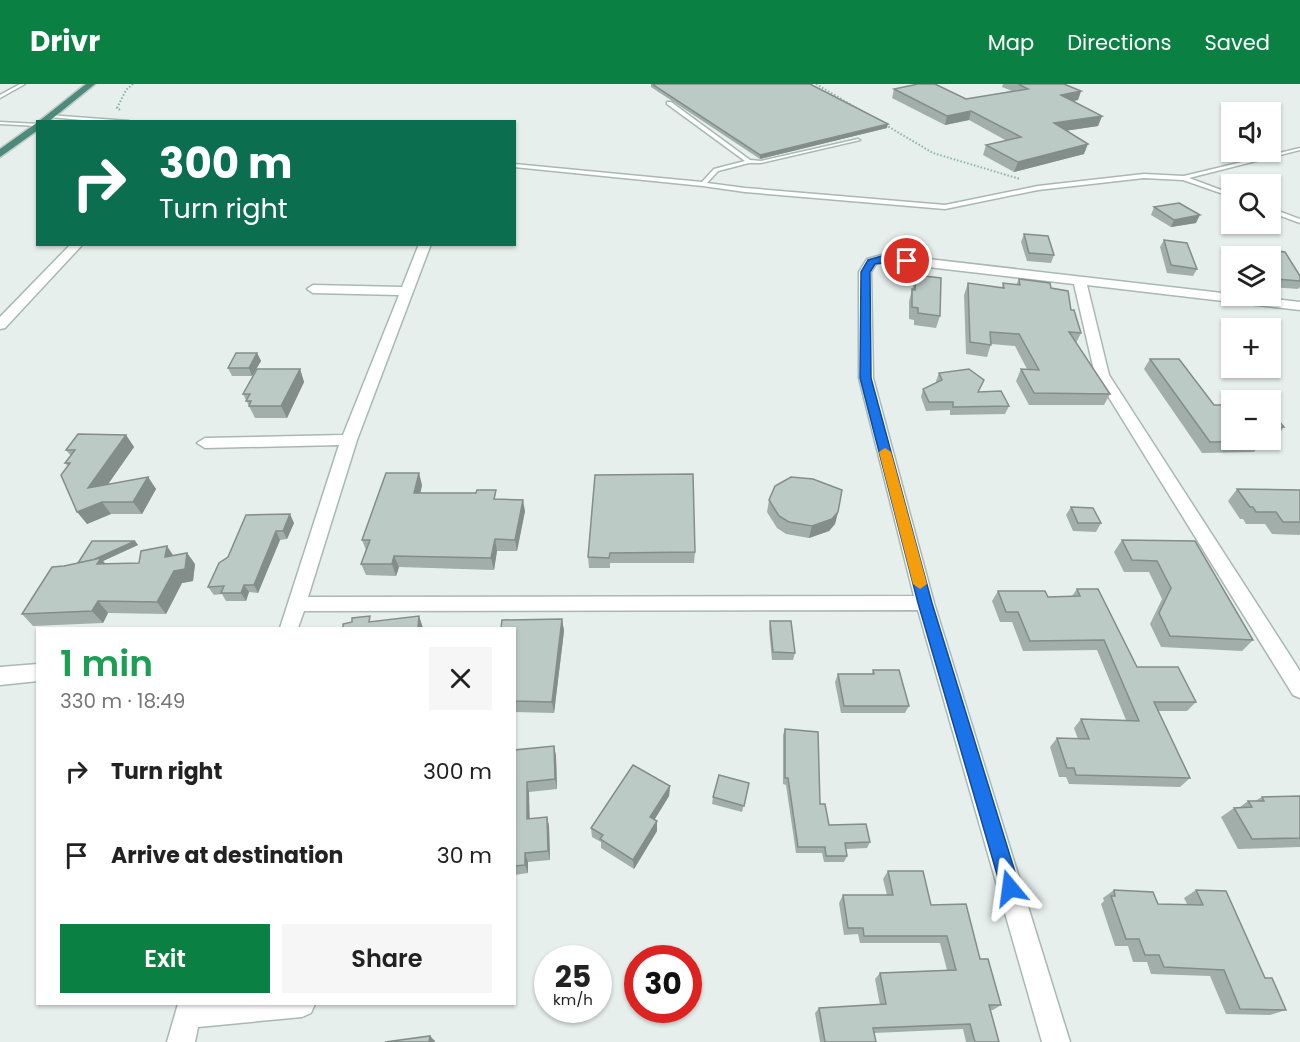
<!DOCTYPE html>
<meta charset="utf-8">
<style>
:root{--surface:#fff;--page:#f6f6f6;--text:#222;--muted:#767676;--accent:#0b8043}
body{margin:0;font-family:Poppins,sans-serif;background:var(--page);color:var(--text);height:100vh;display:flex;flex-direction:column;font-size:22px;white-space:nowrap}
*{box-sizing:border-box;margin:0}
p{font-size:20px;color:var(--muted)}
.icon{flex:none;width:33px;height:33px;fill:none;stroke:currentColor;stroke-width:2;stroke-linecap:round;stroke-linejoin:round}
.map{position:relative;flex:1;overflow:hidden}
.drawer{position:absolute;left:36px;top:543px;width:480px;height:378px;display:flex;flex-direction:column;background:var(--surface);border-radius:0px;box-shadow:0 2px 4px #0004}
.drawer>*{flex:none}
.guide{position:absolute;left:36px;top:36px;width:480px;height:126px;border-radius:0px;box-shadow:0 2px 4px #0004;background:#0b6e4f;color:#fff;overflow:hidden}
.fabs{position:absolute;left:1221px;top:18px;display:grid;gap:12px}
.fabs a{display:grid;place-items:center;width:60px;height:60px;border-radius:0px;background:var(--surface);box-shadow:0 2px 4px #0004;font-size:30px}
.speed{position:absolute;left:534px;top:861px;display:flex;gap:12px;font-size:30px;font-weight:700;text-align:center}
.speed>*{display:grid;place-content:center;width:78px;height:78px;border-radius:50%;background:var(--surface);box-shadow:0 2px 4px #0004;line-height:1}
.speed small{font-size:15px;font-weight:400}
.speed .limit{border:9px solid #d22;background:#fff;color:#111}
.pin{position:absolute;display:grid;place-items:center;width:51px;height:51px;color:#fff;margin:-26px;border:3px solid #fff;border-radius:50%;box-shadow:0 2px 6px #0007}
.me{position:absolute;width:66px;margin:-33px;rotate:344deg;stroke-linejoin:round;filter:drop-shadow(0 0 4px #0008)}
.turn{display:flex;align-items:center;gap:21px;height:126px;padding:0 24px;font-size:27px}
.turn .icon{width:78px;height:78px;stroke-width:2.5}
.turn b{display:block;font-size:42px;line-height:51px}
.round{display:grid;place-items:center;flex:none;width:63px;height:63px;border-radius:0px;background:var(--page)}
.headline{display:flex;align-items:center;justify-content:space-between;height:102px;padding:0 24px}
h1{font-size:36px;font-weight:600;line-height:45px;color:#1e9e55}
.button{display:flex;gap:12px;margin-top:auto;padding:12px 24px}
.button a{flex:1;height:69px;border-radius:0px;background:var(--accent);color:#fff;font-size:24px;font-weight:600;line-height:69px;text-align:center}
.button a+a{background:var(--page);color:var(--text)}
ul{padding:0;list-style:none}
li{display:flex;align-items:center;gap:18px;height:84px;padding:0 24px}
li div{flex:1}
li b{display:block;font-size:22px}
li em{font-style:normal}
header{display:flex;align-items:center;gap:36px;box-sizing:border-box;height:84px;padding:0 30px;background:var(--accent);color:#fff}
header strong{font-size:28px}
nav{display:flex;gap:33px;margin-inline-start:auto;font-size:21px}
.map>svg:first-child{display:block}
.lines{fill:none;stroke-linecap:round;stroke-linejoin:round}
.service-casing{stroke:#a8b8b2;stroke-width:3}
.minor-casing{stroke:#a8b8b2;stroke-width:3}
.trunk-casing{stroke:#c2cac8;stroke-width:3}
.path{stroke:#86b3a5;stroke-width:2;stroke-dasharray:1.5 2;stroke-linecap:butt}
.service{fill:#fff;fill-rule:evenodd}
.minor{fill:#fff;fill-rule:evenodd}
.trunk{fill:#4c8a7c;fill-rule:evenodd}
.wall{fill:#a1aea9}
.shaded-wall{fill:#838d89}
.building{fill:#bbcac4;stroke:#838d89;stroke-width:1.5}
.route{fill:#1a73e8;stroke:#114b97;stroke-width:1.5}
.slow{fill:#f59e0b}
</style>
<header>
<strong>Drivr</strong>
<nav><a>Map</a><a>Directions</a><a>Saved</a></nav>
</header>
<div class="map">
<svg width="1300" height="958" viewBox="0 0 1300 958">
<rect width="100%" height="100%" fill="#e6efeb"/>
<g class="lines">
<defs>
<g id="service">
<path d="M20 0H25L0 14V11Z"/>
<path d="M667 18H671L750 76 761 77 858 55 860 56 761 79H749L718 87 707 99 745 104 945 121 1038 102 1144 90 1184 92 1300 64V66L1189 94 1232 110V113L1183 96 1144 94 1038 106 945 125 745 108 703 102 514 83V80L702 98 714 85 745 77 667 20Z"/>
<path d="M48 31 129 37 131 38H104L50 33Z"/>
<path d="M0 38 38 40V42L0 40Z"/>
<path d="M1270 124 1300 135V139L1270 128Z"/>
</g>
<g id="minor">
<path d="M71 160H83L5 244 0 245V233Z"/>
<path d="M419 160H431L357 356 308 513 914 512 859 294V188L867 175 885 170 1300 218V226L1087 201 1109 291 1300 587V614L1293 611 1095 291 1074 200 885 178 876 180 871 188 873 294 934 519 1070 958H1042L918 526 304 527 298 544H280L339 361 205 364 197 359 205 354 343 351 399 211 313 209 307 205 313 201 402 203Z"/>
<path d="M38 580V597L0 601V583Z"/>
<path d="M178 920H315L311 929 302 933 198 943 195 958H167Z"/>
</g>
<g id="trunk">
<path d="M86 0H95L48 38H38Z"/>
<path d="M38 38V46L0 73V65Z"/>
</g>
</defs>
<use href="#service" class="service-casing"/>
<use href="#minor" class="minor-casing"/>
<use href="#trunk" class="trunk-casing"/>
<g class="path">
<path d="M816 0 933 69 1020 95"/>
<path d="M120 26 117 24 126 6 133 0"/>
</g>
<use href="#service" class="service"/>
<use href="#minor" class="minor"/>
<use href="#trunk" class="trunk"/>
</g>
<g class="wall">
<path d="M651 0 887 44 760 75 651 3Z"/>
<path d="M1003 0H1064L1081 7 1078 16 1073 17 1102 32 1098 42 1065 47 1084 70 1014 88 983 71 986 61 1007 57 969 36 945 41 892 14 894 5 966 15 1012 7 1002 3Z"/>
<path d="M1154 123 1196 139 1171 143 1151 131Z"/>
<path d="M1024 150 1054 171 1051 179 1027 177 1021 158Z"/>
<path d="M1164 156 1197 185 1193 192 1167 189 1160 163Z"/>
<path d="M1260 165 1285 168 1300 192V203L1298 205 1271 203 1270 172H1255Z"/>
<path d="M916 191 940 232 936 244 914 241V236L909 235V217Z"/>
<path d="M1019 195 1051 204 1071 226 1081 249 1076 259 1110 310 1104 321H1029L1016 297 1021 285H1027L1015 262 991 260 987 273 966 270 964 211 968 199 1002 204 1003 199 1016 201Z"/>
<path d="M257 269 261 277 252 292H232L228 284Z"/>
<path d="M1150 275 1214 321 1262 357 1254 368 1202 369 1144 285Z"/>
<path d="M300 285 304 298 287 334H255L243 310Z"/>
<path d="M939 289 1009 322 1005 330 950 331V326L926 327 921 313 923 305 937 299 936 297Z"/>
<path d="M1270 327 1284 343 1276 354H1270Z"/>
<path d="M126 351 134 363 108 400 148 393 156 405 142 430H111L87 440 68 382 65 379 71 372 66 366Z"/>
<path d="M595 391 695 468 694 479H610V484H589L588 473Z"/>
<path d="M422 401 420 409 497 415 525 427 517 467H497L494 486 399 483 396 492 366 491 361 480 366 466 362 456Z"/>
<path d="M1237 405 1300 406V450L1299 451 1272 450 1265 440H1246L1243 435H1240L1228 417Z"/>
<path d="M769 416 838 428 835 440 829 447 809 454 786 450 777 444 767 428Z"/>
<path d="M1071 423 1101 439 1096 448 1073 447 1066 431Z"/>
<path d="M246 431 294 439 287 455 280 456 258 509 249 508 246 517H226L222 510 214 511 208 503 228 473Z"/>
<path d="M1122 456 1195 457 1253 556 1242 567 1161 563 1150 540 1162 515 1149 488H1124L1114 468Z"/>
<path d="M135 457 138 461 103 477 105 479H139L187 469 195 480 193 497 182 499 166 530 108 529 103 539 33 542 22 530 78 479Z"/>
<path d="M1077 505 1137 583 1196 618 1187 627H1158L1190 694 1180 703 1069 700 1066 693H1059L1050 663 1057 654 1078 655 1074 644 1081 635 1126 636 1097 566 1023 567 1012 538H1000L992 517 998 507 1048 513 1072 512Z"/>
<path d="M562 535 564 547 554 629 514 628V544Z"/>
<path d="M770 537 795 569 793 576H772L769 545Z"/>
<path d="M873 586 909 622 905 629H841L835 598 838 590H872Z"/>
<path d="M785 645 820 720 829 741 870 758 867 764 846 765 847 772 844 778H824L822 769H796L786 701 783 700V651Z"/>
<path d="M554 662 556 672 557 705 529 708V735L547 733 549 742 550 776 528 778V789L514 791V666Z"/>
<path d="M749 699 742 728 712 720 713 713Z"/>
<path d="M670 702 669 712 654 736 657 737V747L634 785 601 764V758L592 753 591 744Z"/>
<path d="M1300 712V763L1238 765 1221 733 1234 724 1240 723 1248 717H1255L1262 713Z"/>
<path d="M888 787 931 821 980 875 1001 921 993 926H990L999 958H966L963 945 874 949 876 958H820L815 929 819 924 880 921 875 895 880 889 947 886 940 859H860L858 850 844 851 839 819 843 811H887L883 795Z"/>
<path d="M1114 806 1158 820H1187L1184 814 1196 806 1265 894 1286 926 1270 931 1226 930 1210 892 1151 890 1147 878H1133L1128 862H1115L1101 820 1104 817 1103 814Z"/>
</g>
<g class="shaded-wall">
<path d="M1081 7 1078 16 1058 20 1061 11Z"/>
<path d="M971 27 969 36 945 41 947 32Z"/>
<path d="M1102 32 1098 42 1050 49 1054 39Z"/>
<path d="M888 40 887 44 760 75V71Z"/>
<path d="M1088 60 1084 70 1014 88 1018 78Z"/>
<path d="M1200 131 1196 139 1171 143 1174 136Z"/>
<path d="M257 269 261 277 252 292 249 284Z"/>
<path d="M300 285 304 298 287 334 281 322Z"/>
<path d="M126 351 134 363 97 416 88 404Z"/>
<path d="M419 389 422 401 418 421 414 409Z"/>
<path d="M148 393 156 405 142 430 133 418Z"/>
<path d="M523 416 525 427 517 467 515 456Z"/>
<path d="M102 418 111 430 87 440 77 428Z"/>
<path d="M838 428 835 440 829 447 809 454 812 442Z"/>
<path d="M290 430 294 439 287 455 283 447Z"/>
<path d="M276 447 280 456 258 509 254 501Z"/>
<path d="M495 455 497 467 494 486 491 474Z"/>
<path d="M135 457 138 461 103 477 110 486 75 484Z"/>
<path d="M167 462 175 474 165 473Z"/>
<path d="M187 469 195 480 193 497 182 499 166 530 157 518 174 487Z"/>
<path d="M394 472 399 483 396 492 392 480Z"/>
<path d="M244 501 249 508 246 517 241 509Z"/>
<path d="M98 517 108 529 103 539 92 527Z"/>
<path d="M419 532 423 544H418Z"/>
<path d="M562 535 564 547 554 629 552 618Z"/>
<path d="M554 662 556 672 557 705 555 695Z"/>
<path d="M527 698 529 708 530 744 527 735Z"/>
<path d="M670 702 669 712 650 743V733Z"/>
<path d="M547 733 549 742 550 776 548 767Z"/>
<path d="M657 737V747L634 785 633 776Z"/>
<path d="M525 769 528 778V789L525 781Z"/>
<path d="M430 952 435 957V958H429Z"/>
</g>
<g class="building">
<path d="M652 0H810L888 40 760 71Z"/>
<path d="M918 0H935L966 15 1028 5 1018 0H1064L1081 7 1061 11 1102 32 1054 39 1088 60 1018 78 986 61 1021 53 971 27 947 32 894 5Z"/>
<path d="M1179 119 1200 131 1174 136 1154 123Z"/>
<path d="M1024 150 1048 152 1054 171 1029 169Z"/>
<path d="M1164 156 1187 159 1197 185 1171 181Z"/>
<path d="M1260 165 1285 168 1300 192V197L1276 195 1270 184V172H1264Z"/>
<path d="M916 191 941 194 940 232 918 229V224L912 223V205L915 206Z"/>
<path d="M1019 195 1050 199 1051 204 1068 207 1071 226H1074L1081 249 1069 248 1110 310 1034 309 1021 285 1039 286 1019 250 990 248 991 261 970 258 968 199 1004 204 1003 199 1020 201Z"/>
<path d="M236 269H257L249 284H228Z"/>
<path d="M1150 275H1179L1214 321H1232V356H1261L1262 357 1210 358Z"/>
<path d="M257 285H300L281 322H249L251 317H246L250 310H243Z"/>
<path d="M969 285 984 296 978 308 1001 307 1009 322 953 323V318H929L923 305 942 296 939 289Z"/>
<path d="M1270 327 1284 343H1270Z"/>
<path d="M78 350 126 351 88 404 148 393 133 418H102L77 428 61 391 70 379H65L75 366H66Z"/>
<path d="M386 389H419L414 409H476L477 406H496L494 415 523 416 515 456 495 455 491 474 394 472 392 480H361L370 456H362Z"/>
<path d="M693 390 695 468 610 469 609 474 588 473 595 391Z"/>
<path d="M791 393 813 395 842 406 838 428 832 435 812 442 789 438 779 432 769 416 775 402Z"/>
<path d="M1237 405 1300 406V438H1283L1276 428H1256L1253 423H1250Z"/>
<path d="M1071 423 1093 424 1101 439H1078Z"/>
<path d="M290 430 283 447H276L254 501H244L241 509H221L224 502 208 503 219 479 228 473 246 431Z"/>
<path d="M1122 456 1195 457 1253 556 1170 552 1159 529 1171 504 1157 477 1132 476Z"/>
<path d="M92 457H135L93 476 78 479Z"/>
<path d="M167 462 165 473 187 469 185 485 174 487 157 518 98 517 92 527 22 530 52 483 64 482 101 474 97 480 139 479 141 467Z"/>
<path d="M1077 505H1098L1137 583H1178L1196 618H1154L1190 694 1076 691 1074 684H1067L1057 654 1089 655 1081 635 1139 637 1104 556 1030 557 1018 528H1006L998 507H1045L1048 513 1080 512Z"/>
<path d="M370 532 369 538 419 532 418 544H343V540L352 538V534Z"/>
<path d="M562 535 552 618 514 617V544H501L502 536Z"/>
<path d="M770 537H791L795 569 773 568Z"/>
<path d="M873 586H899L909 622H844L838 590H874Z"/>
<path d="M785 645 818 648 820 720H825L829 741 866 740 870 758 845 759 847 772H826L825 763H798L788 694H785Z"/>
<path d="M554 662 555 695 527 698V735L547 733 548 767 525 769V781L514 782V666Z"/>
<path d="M633 681 670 702 650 733 657 737 633 776 600 755 603 751 591 744Z"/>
<path d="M719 691 749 699 744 722 713 713Z"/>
<path d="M1300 712V754L1252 755 1234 724 1252 723 1248 717H1264L1262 713Z"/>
<path d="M888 787H923L931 821 966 820 980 875H988L1001 921H989L999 958H975L970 940 873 944 876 958H825L819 924 886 920 880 889 956 886 947 852H864L863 844H848L843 811H893Z"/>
<path d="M1114 806 1153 808 1158 820 1203 821 1196 806 1226 807 1265 894H1272L1286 926 1240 925 1224 886 1164 883 1159 871H1145L1139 855H1126L1111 812H1115Z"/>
<path d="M430 952 429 958H385Z"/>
</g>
<path class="route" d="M885 171 912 177C903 182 887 177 875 180L870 188 871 294 932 519 1020 804 1017 811 1010 813 1004 811 1001 804 918 519 860 294 861 188 868 176Z"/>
<path class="slow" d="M885 364 891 368 927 500 920 505 913 500 879 368Z"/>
</svg>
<div class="fabs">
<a><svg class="icon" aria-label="sound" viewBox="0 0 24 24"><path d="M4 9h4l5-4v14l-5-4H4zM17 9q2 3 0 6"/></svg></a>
<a><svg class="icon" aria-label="search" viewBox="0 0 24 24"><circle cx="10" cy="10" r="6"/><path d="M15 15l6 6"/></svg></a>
<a><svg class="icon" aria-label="layers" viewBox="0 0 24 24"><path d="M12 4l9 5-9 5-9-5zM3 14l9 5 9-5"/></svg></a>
<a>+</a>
<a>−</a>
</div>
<div class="speed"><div>25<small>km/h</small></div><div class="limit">30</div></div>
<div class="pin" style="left:907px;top:177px;background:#d93025"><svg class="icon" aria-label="arrive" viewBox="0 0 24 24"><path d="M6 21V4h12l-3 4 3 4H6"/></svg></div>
<svg class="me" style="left:1010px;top:804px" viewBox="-20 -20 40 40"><path d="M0-17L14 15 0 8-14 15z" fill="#1a73e8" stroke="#fff" stroke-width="4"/></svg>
<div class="guide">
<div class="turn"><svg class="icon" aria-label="right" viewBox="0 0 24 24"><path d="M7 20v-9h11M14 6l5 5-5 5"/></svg><div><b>300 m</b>Turn right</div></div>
</div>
<section class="drawer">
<div class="headline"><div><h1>1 min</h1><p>330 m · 18:49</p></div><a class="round"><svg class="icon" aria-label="close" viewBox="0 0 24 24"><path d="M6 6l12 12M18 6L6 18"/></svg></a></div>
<ul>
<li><svg class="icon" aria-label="right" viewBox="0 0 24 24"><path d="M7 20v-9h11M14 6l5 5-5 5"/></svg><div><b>Turn right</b></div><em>300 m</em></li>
<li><svg class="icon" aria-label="arrive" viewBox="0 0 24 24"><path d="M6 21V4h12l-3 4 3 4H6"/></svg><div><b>Arrive at destination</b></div><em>30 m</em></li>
</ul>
<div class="button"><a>Exit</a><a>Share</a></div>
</section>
</div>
